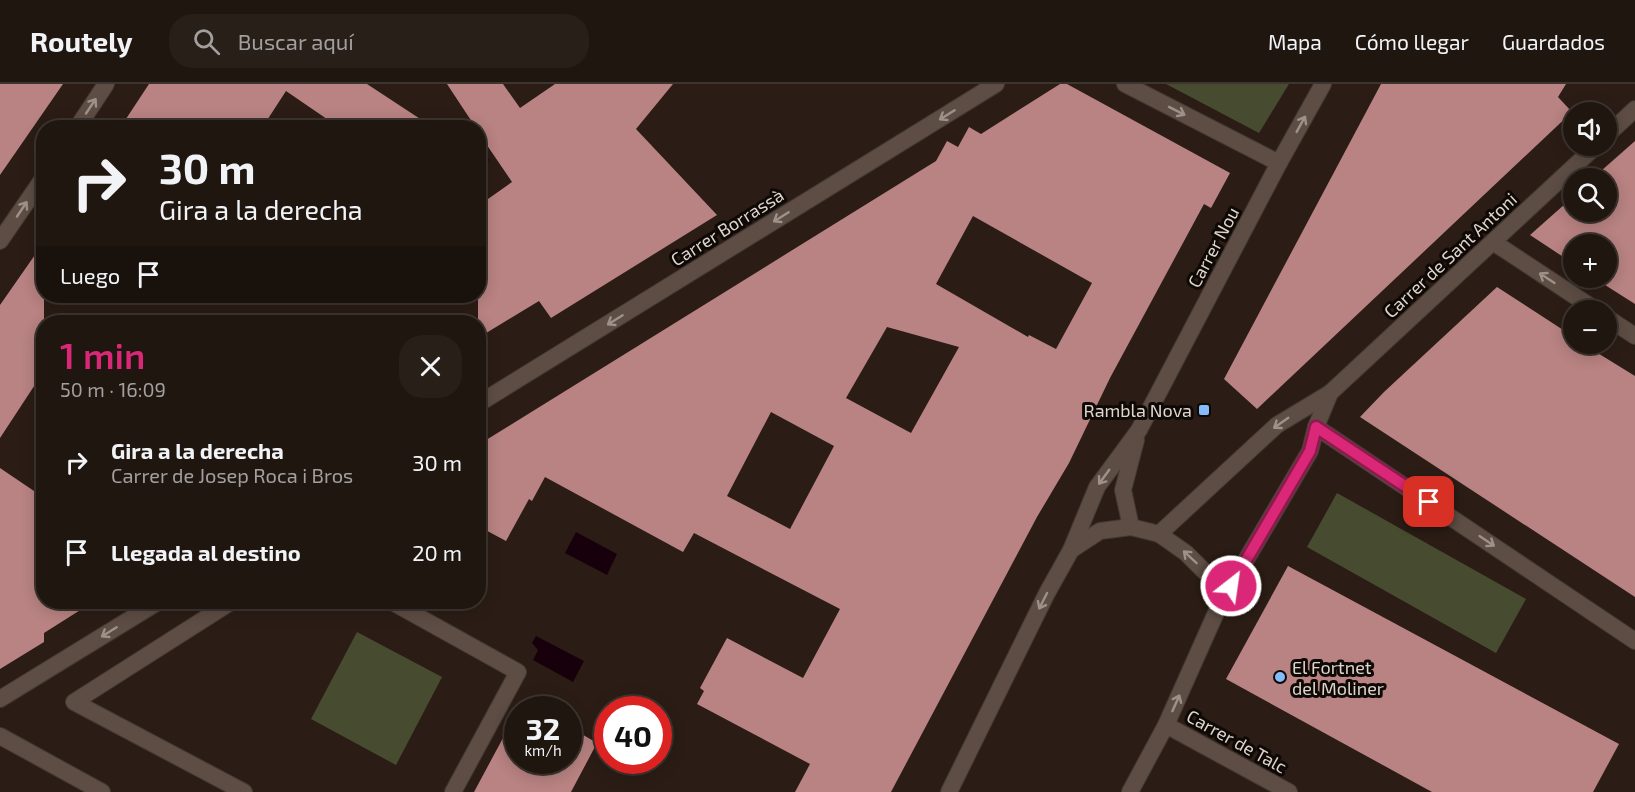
<!DOCTYPE html>
<html lang="es">
<meta charset="utf-8">
<style>
:root{--surface:#201610;--page:#281f19;--text:#f1f3f6;--muted:#a29f9f;--line:#3d3530;--accent:#db2777}
body{margin:0;font-family:"Exo 2",sans-serif;background:var(--page);color:var(--text);height:100vh;display:flex;flex-direction:column;font-size:22px;white-space:nowrap}
*{box-sizing:border-box;margin:0}
p{font-size:20px;color:var(--muted)}
.icon{flex:none;width:33px;height:33px;fill:none;stroke:currentColor;stroke-width:2;stroke-linecap:round;stroke-linejoin:round}
.map{position:relative;flex:1;overflow:hidden}
.drawer{position:absolute;left:36px;top:231px;width:450px;height:294px;display:flex;flex-direction:column;background:var(--surface);border-radius:24px;box-shadow:0 3px 15px #0003,0 0 0 2px var(--line)}
.drawer>*{flex:none}
.top-card{position:absolute;left:36px;top:36px;width:450px;height:183px;border-radius:24px;box-shadow:0 3px 15px #0003,0 0 0 2px var(--line);background:#201610;color:var(--text);overflow:hidden}
.controls{position:absolute;left:1563px;top:18px;display:grid;gap:12px}
.controls a{display:grid;place-items:center;width:54px;height:54px;border-radius:50%;background:var(--surface);box-shadow:0 3px 15px #0003,0 0 0 2px var(--line);font-size:30px}
.speed{position:absolute;left:504px;top:612px;display:flex;gap:12px;font-size:30px;font-weight:700;text-align:center}
.speed>*{display:grid;place-content:center;width:78px;height:78px;border-radius:50%;background:var(--surface);box-shadow:0 3px 15px #0003,0 0 0 2px var(--line);line-height:1}
.speed small{font-size:15px;font-weight:400}
.speed .limit{border:9px solid #d22;background:#fff;color:#111}
.pin{position:absolute;display:grid;place-items:center;width:51px;height:51px;color:#fff;margin:-26px;border-radius:12px;box-shadow:0 3px 9px #0006}
.me{position:absolute;width:66px;margin:-33px;rotate:30deg;stroke-linejoin:round;filter:drop-shadow(0 0 4px #0008)}
.turn{display:flex;align-items:center;gap:21px;height:126px;padding:0 24px;font-size:27px}
.turn .icon{width:78px;height:78px;stroke-width:2.5}
.turn b{display:block;font-size:42px;line-height:51px}
.then{display:flex;align-items:center;height:57px;padding:0 24px;background:#0003;gap:12px;font-size:22px}
.round{display:grid;place-items:center;flex:none;width:63px;height:63px;border-radius:24px;background:var(--page)}
.summary{display:flex;align-items:center;justify-content:space-between;height:102px;padding:0 24px}
h1{font-size:36px;font-weight:600;line-height:45px;color:var(--accent)}
ul{padding:0;list-style:none}
li{display:flex;align-items:center;gap:18px;height:90px;padding:0 24px}
li div{flex:1}
li b{display:block;font-size:22px}
li em{font-style:normal}
header{display:flex;align-items:center;gap:36px;box-sizing:border-box;height:84px;padding:0 30px;background:var(--surface);border-bottom:2px solid var(--line)}
header strong{font-size:28px}
nav{display:flex;gap:33px;margin-inline-start:auto;font-size:21px}
.search{width:420px;height:54px;background:var(--page);display:flex;align-items:center;gap:15px;box-sizing:border-box;padding:0 21px;border-radius:24px;color:var(--muted);font-size:22px}
.map>svg:first-child{display:block}
.green{fill:#474b2f}
.water{fill:#17000b}
.building{fill:#b88382;fill-rule:evenodd}
.lines{fill:none;stroke-linecap:round;stroke-linejoin:round}
.pedestrian-casing{stroke:#443833;stroke-width:18}
.minor-casing{stroke:#443833;stroke-width:18}
.tertiary-casing{stroke:#443833;stroke-width:18}
.pedestrian{stroke:#5d4d44;stroke-width:16}
.minor{stroke:#5d4d44;stroke-width:16}
.tertiary{stroke:#5d4d44;stroke-width:16}
.oneway{stroke:#9e918a}
.route-casing{stroke:#8e194d;stroke-width:15}
.route{stroke:#db2777;stroke-width:10}
.poi-dot{fill:#85bbfb;stroke:#0f0906;stroke-width:2}
.labels{text-anchor:middle;dominant-baseline:central;stroke-width:6;stroke-linejoin:round;paint-order:stroke}
.street-label{font-size:18px;fill:#dfd5cf;stroke:#0f0906}
.poi-label{font-size:18px;fill:#dfd5cf;stroke:#0f0906;text-anchor:end}
</style>
<header>
<strong>Routely</strong>
<div class="search"><svg class="icon" aria-label="search" viewBox="0 0 24 24"><circle cx="10" cy="10" r="6"/><path d="M15 15l6 6"/></svg>Buscar aquí</div>
<nav><a>Mapa</a><a>Cómo llegar</a><a>Guardados</a></nav>
</header>
<div class="map">
<svg width="1635" height="708" viewBox="0 0 1635 708">
<rect width="100%" height="100%" fill="#2b1d15"/>
<g class="green">
<path d="M1166 0H1289L1259 49Z"/>
<path d="M1337 409 1526 515 1496 569 1307 463Z"/>
<path d="M357 548 442 593 396 681 311 635Z"/>
</g>
<g class="water">
<path d="M478 60 489 76 487 78 486 88 479 93Z"/>
<path d="M576 448 617 470 607 491 565 469Z"/>
<path d="M536 552 584 577 573 598 533 576 538 566 532 559Z"/>
</g>
<g class="building">
<path d="M0 0H63L0 91Z"/>
<path d="M149 0H367L434 44H340L286 7 262 44H120Z"/>
<path d="M447 0H503L520 24 555 0H673L636 45 717 131 551 234 539 217 478 254V122L512 98 478 48V44H476Z"/>
<path d="M1060 0H1067L1230 89 1211 124 1204 120 1110 294 1069 379 1037 433 891 708H795L810 680 697 620 704 607 700 604 727 554 803 594 840 525 694 449 683 468 545 393 532 417 529 415 506 457 478 442V361L936 77 947 57 958 63 969 43 981 50ZM973 132 1092 199 1056 265 1029 251 1028 253 936 200ZM887 243 959 263 911 349 846 314ZM771 328 834 362 790 445 727 412Z"/>
<path d="M1381 0H1566L1558 13 1572 28 1257 325 1224 295Z"/>
<path d="M1635 57V220L1594 194H1606V160H1574V180L1530 151 1574 112V128H1606V94H1593Z"/>
<path d="M44 158V287L0 354V221Z"/>
<path d="M1497 203 1574 253V260H1583L1635 292V513L1360 333 1384 308Z"/>
<path d="M0 384 34 407 44 421V518H93L44 549V558L0 585Z"/>
<path d="M1288 482 1619 660 1593 708H1432L1226 595Z"/>
<path d="M523 616 539 626H518Z"/>
<path d="M518 626V676H568V642L597 659 571 708H474Z"/>
</g>
<g class="lines">
<defs>
<g id="pedestrian">
<path d="M231 518 74 618 244 708"/>
<path d="M392 518 518 588 453 708"/>
</g>
<g id="minor">
<path d="M1125 0 1279 79"/>
<path d="M77 44 106 0"/>
<path d="M0 157 44 93"/>
<path d="M1493 158 1596 226"/>
<path d="M1606 233 1635 252"/>
<path d="M478 320 996 0"/>
<path d="M1316 343 1635 557"/>
<path d="M1131 443 1123 406 1136 356"/>
<path d="M1159 450 1277 341 1330 309"/>
<path d="M1071 466 1097 403 1139 346 1279 79 1323 0"/>
<path d="M0 615 158 518"/>
<path d="M1166 641 1289 708"/>
<path d="M949 708 1047 509 1071 466 1100 447 1131 443 1159 450 1186 469 1208 491 1219 522"/>
</g>
<g id="tertiary">
<path d="M1606 52 1635 25"/>
<path d="M0 652 102 708"/>
<path d="M1130 708 1166 641 1219 522 1310 367 1316 343 1330 309 1596 62"/>
</g>
</defs>
<use href="#pedestrian" class="pedestrian-casing"/>
<use href="#minor" class="minor-casing"/>
<use href="#tertiary" class="tertiary-casing"/>
<use href="#pedestrian" class="pedestrian"/>
<use href="#minor" class="minor"/>
<use href="#tertiary" class="tertiary"/>
</g>
<defs><path id="oneway-shaft" d="M-6 0H5M1.5-3L5.5 0L1.5 3" fill="none" stroke-width="1.6" stroke-linecap="round" stroke-linejoin="round" transform="scale(1.5)"/></defs>
<g class="oneway">
<use href="#oneway-shaft" transform="translate(91 22) rotate(-56)"/>
<use href="#oneway-shaft" transform="translate(1177 27) rotate(27)"/>
<use href="#oneway-shaft" transform="translate(947 31) rotate(148)"/>
<use href="#oneway-shaft" transform="translate(1301 40) rotate(-61)"/>
<use href="#oneway-shaft" transform="translate(22 125) rotate(-56)"/>
<use href="#oneway-shaft" transform="translate(781 133) rotate(148)"/>
<use href="#oneway-shaft" transform="translate(1547 194) rotate(-147)"/>
<use href="#oneway-shaft" transform="translate(615 236) rotate(148)"/>
<use href="#oneway-shaft" transform="translate(1281 339) rotate(145)"/>
<use href="#oneway-shaft" transform="translate(1104 393) rotate(126)"/>
<use href="#oneway-shaft" transform="translate(1487 457) rotate(34)"/>
<use href="#oneway-shaft" transform="translate(1190 473) rotate(-137)"/>
<use href="#oneway-shaft" transform="translate(1043 517) rotate(117)"/>
<use href="#oneway-shaft" transform="translate(109 548) rotate(148)"/>
<use href="#oneway-shaft" transform="translate(1176 619) rotate(-66)"/>
</g>
<g class="lines">
<defs>
<path id="route" d="M1231 502 1310 367 1316 343 1429 418"/>
</defs>
<use href="#route" class="route-casing"/>
<use href="#route" class="route"/>
</g>
<g class="poi-dot">
<rect x="1198" y="320" width="12" height="12" rx="3"/>
<circle cx="1280" cy="593" r="6"/>
</g>
<g class="labels">
<g class="street-label">
<text transform="translate(727 143) rotate(-32)">Carrer Borrassà</text>
<text transform="translate(1213 163) rotate(-62)">Carrer Nou</text>
<text transform="translate(1450 171) rotate(-43)">Carrer de Sant Antoni</text>
<text transform="translate(1237 657) rotate(29)">Carrer de Talc</text>
</g>
<g class="poi-label">
<text x="1192" y="326">Rambla Nova</text>
<text x="1292" y="583" text-anchor="start">El Fortnet<tspan x="1292" dy="21">del Moliner</tspan></text>
</g>
</g>
</svg>
<div class="controls">
<a><svg class="icon" aria-label="sound" viewBox="0 0 24 24"><path d="M4 9h4l5-4v14l-5-4H4zM17 9q2 3 0 6"/></svg></a>
<a><svg class="icon" aria-label="search" viewBox="0 0 24 24"><circle cx="10" cy="10" r="6"/><path d="M15 15l6 6"/></svg></a>
<a>+</a>
<a>−</a>
</div>
<div class="speed"><div>32<small>km/h</small></div><div class="limit">40</div></div>
<div class="pin" style="left:1429px;top:418px;background:#d93025"><svg class="icon" aria-label="arrive" viewBox="0 0 24 24"><path d="M6 21V4h12l-3 4 3 4H6"/></svg></div>
<svg class="me" style="left:1231px;top:502px" viewBox="-20 -20 40 40"><circle r="17" fill="#db2777" stroke="#fff" stroke-width="3"/><path d="M0-11L8 9 0 5-8 9z" fill="#fff"/></svg>
<div class="top-card">
<div class="turn"><svg class="icon" aria-label="right" viewBox="0 0 24 24"><path d="M7 20v-9h11M14 6l5 5-5 5"/></svg><div><b>30 m</b>Gira a la derecha</div></div>
<div class="then">Luego<svg class="icon" aria-label="arrive" viewBox="0 0 24 24"><path d="M6 21V4h12l-3 4 3 4H6"/></svg></div>
</div>
<section class="drawer">
<div class="summary"><div><h1>1 min</h1><p>50 m · 16:09</p></div><a class="round"><svg class="icon" aria-label="close" viewBox="0 0 24 24"><path d="M6 6l12 12M18 6L6 18"/></svg></a></div>
<ul>
<li><svg class="icon" aria-label="right" viewBox="0 0 24 24"><path d="M7 20v-9h11M14 6l5 5-5 5"/></svg><div><b>Gira a la derecha</b><p>Carrer de Josep Roca i Bros</p></div><em>30 m</em></li>
<li><svg class="icon" aria-label="arrive" viewBox="0 0 24 24"><path d="M6 21V4h12l-3 4 3 4H6"/></svg><div><b>Llegada al destino</b></div><em>20 m</em></li>
</ul>
</section>
</div>
